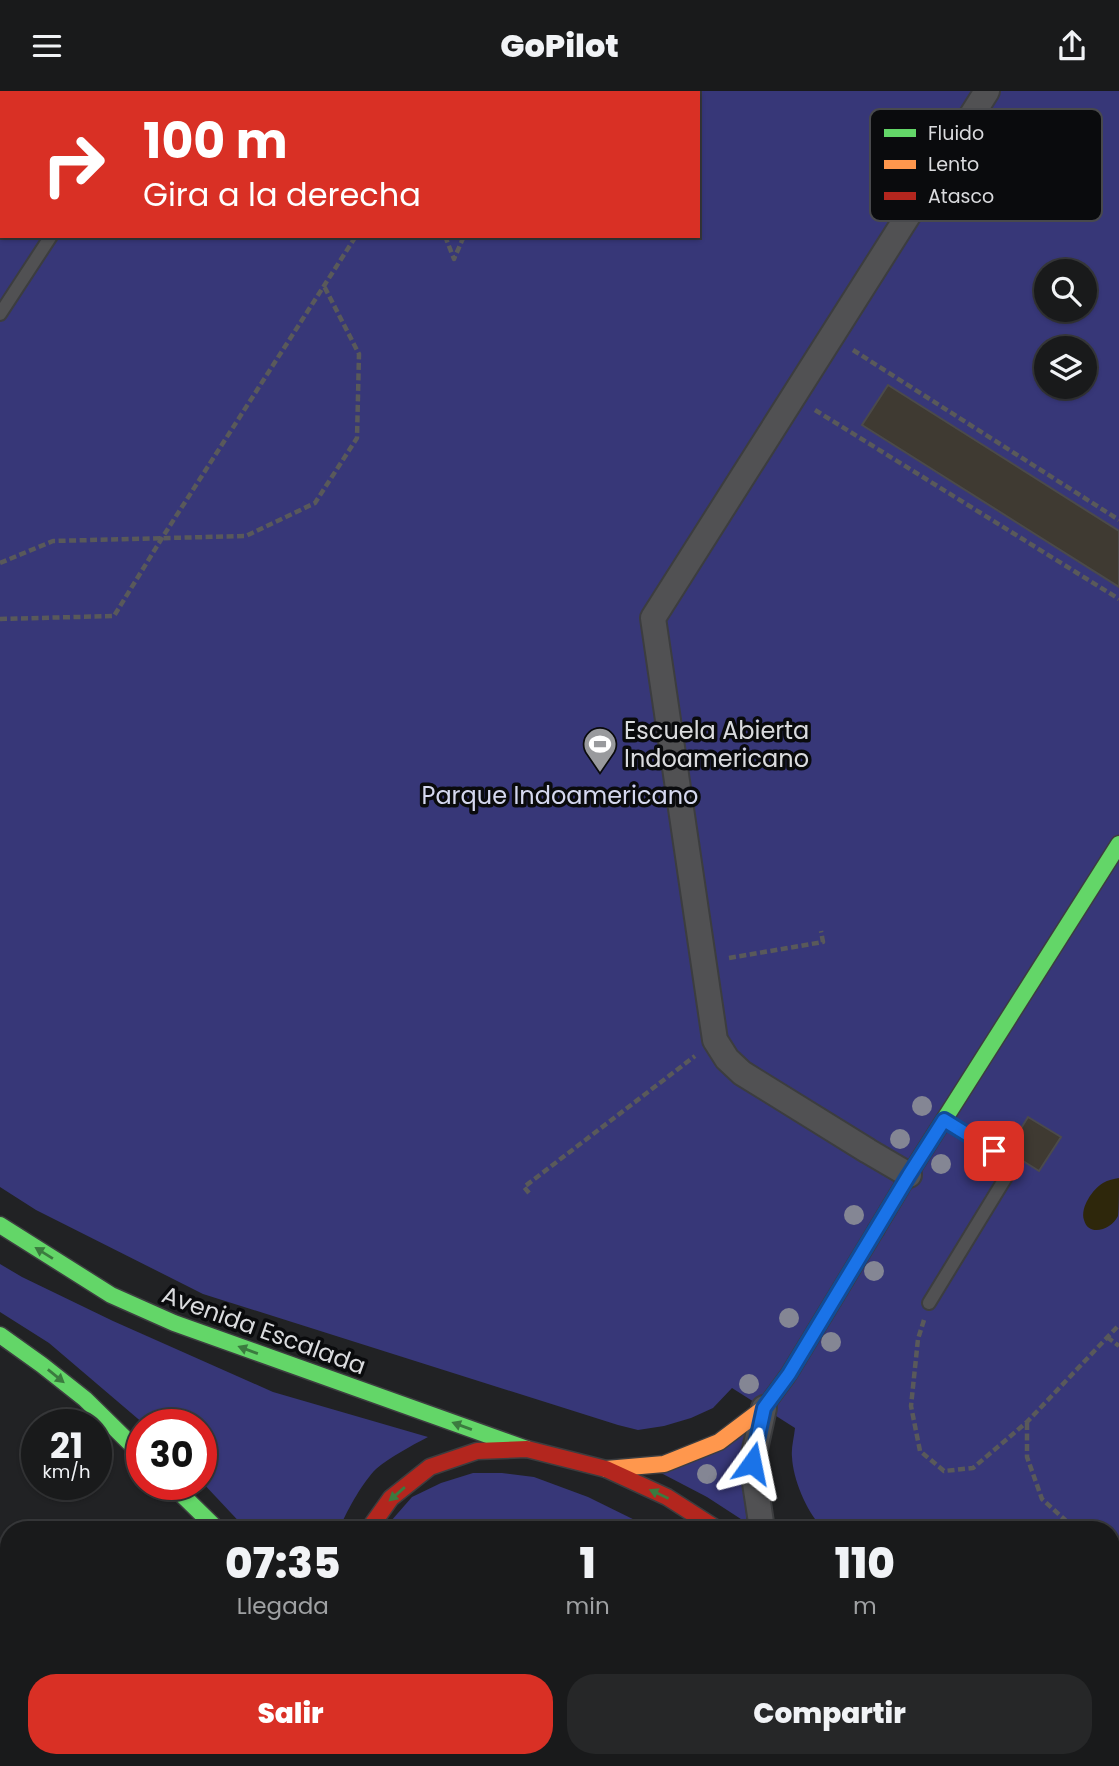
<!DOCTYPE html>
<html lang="es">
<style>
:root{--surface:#191a1b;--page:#262728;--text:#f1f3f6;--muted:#9fa1a3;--line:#37383a;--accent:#d93025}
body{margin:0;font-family:Poppins,sans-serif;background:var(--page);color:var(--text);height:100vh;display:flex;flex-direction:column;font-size:26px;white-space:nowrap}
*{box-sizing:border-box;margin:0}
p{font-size:23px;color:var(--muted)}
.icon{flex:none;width:38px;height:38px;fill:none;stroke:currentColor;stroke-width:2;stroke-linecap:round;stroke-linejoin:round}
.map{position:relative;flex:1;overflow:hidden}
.side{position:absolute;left:0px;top:1430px;width:1120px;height:247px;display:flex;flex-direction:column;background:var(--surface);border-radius:28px 28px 0 0;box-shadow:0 2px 5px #0004,0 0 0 2px var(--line)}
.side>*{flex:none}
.hud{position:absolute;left:0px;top:0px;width:700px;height:147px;box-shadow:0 2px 5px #0004,0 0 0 2px var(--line);background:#d93025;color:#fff;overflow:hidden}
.fabs{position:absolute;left:1034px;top:168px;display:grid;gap:14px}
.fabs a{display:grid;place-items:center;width:63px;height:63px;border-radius:50%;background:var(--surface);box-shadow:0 2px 5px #0004,0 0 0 2px var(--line);font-size:35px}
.speed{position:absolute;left:21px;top:1318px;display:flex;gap:14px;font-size:35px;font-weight:700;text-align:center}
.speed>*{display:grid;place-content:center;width:91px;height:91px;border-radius:50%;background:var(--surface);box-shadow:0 2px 5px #0004,0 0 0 2px var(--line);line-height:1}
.speed small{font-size:18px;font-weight:400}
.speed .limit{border:10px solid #d22;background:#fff;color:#111}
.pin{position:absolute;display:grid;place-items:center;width:60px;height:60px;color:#fff;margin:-30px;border-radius:14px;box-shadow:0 4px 10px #0006}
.me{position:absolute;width:77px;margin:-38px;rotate:12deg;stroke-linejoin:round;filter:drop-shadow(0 0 5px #0008)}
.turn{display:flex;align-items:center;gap:24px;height:147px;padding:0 28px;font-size:32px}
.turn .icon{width:91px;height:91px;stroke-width:2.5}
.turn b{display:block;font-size:49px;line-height:60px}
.eta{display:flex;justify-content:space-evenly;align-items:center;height:119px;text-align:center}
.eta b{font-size:42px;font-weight:800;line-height:49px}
.primary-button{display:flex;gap:14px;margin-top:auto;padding:14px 28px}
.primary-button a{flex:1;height:80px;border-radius:28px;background:var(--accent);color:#fff;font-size:28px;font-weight:800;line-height:80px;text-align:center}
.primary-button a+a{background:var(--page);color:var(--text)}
header{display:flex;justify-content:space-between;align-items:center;height:91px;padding:0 28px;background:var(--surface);font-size:32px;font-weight:800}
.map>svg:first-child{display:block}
.green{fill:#373778;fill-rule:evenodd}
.sand{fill:#2e270b}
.building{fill:#3f3a32;stroke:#4b4a4b;stroke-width:2}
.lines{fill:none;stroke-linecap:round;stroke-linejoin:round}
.lane-casing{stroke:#3c3d3f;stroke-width:16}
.street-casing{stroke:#3c3d3f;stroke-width:28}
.fast-casing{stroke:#3c3d3f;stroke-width:19}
.slow-casing{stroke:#3c3d3f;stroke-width:19}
.jam-casing{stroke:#3c3d3f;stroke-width:19}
.path{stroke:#59595a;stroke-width:4.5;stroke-dasharray:7 3.5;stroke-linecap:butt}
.lane{stroke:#515153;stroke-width:12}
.street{stroke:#515153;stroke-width:24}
.fast{stroke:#63d668;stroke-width:16}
.slow{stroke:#ff974d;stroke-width:16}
.jam{stroke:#b3261e;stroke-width:16}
.tree{fill:#848694}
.oneway{fill:#3b7b3f}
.route-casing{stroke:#114b97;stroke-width:18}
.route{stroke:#1a73e8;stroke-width:12}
.labels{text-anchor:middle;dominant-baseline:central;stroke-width:7;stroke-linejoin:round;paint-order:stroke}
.poi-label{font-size:24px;fill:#dadbde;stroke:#0a0b0d;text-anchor:start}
.park-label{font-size:24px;fill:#d5d8ef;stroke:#0a0b0d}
.street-label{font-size:24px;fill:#dadbde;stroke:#0a0b0d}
.key{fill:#0a0b0d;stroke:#48494c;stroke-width:2}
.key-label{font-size:19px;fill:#dadbde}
</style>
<header><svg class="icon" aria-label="menu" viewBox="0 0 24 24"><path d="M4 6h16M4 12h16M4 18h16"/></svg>GoPilot<svg class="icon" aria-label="share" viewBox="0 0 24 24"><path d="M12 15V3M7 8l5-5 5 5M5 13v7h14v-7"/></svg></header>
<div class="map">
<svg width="1119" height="1675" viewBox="0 0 1119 1675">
<rect width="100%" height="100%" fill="#212224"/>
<g class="green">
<path d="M0 0H1119V1675H1088L1080 1668H1111V1438H824C808 1424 793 1389 792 1366 791 1357 794 1347 795 1337L732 1297 713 1317 691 1327 664 1335 638 1339 618 1334 203 1203 36 1119 0 1096ZM2 2H698V145H2ZM1046 180H1085V219H1046ZM1046 257H1085V296H1046Z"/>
<path d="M0 1173 22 1186 113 1230 273 1301 428 1346C411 1355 390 1366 376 1378 362 1392 347 1420 339 1438H246L201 1390V1334L144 1333 49 1252 0 1221Z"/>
<path d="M751 1337 744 1362 743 1393 747 1432 707 1406 661 1382Z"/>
<path d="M473 1382H502L534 1386 588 1406 653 1438H384L412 1406 441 1392Z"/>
<path d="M482 1668H816L812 1675H492Z"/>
</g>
<path class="sand" d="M1119 1087C1119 1097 1119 1117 1118 1125 1112 1138 1089 1147 1084 1129 1080 1116 1093 1098 1103 1092 1108 1089 1114 1088 1119 1087Z"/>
<g class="building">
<path d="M888 294 1119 440V496L862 334Z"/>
<path d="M1028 1026 1061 1046 1039 1080 1007 1060Z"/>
</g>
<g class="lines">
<defs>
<g id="lane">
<path d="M3 2 5 0"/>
<path d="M145 2 146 0"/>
<path d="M0 223 51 145"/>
<path d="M929 1212 1014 1073 947 1031"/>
</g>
<g id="street">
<path d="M909 1084 868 1060 742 982 727 968 715 949 653 527 987 0"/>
<path d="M762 1438 752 1372 764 1317"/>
</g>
<g id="fast">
<path d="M0 1134 111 1204 174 1232 527 1358"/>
<path d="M876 1139 909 1084 1119 753"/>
<path d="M0 1244 42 1274 85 1308 142 1364"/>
<path d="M171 1393 217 1438"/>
<path d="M443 1668 454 1675"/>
<path d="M939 1668 946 1675"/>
</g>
<g id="slow">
<path d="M606 1378 664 1373 719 1351 764 1317 789 1283 876 1139"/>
<path d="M386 1668 387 1675"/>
<path d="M830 1675 833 1668"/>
</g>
<path id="jam" d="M369 1438 391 1407 430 1376 477 1360 527 1358 606 1378 667 1406 717 1438"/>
</defs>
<use href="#lane" class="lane-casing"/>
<use href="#street" class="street-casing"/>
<use href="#fast" class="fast-casing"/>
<use href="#slow" class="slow-casing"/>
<use href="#jam" class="jam-casing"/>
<g class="path">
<path d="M28 2 30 0"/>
<path d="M79 2 81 0"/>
<path d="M450 2 451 0"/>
<path d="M507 2V0"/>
<path d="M0 64 2 63"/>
<path d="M0 103 2 102"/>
<path d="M0 141 2 140"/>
<path d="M445 145 454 168 464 145"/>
<path d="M853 259 1119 429"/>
<path d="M815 319 1119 508"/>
<path d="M0 472 53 450 246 445 315 412 357 347 359 263 324 195"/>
<path d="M0 528 114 525 162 447 356 145"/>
<path d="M729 867 823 851 821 840"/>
<path d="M529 1102 524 1096 695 965"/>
<path d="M924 1229 918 1248 911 1315 920 1360 944 1380 973 1377 1027 1331 1119 1234"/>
<path d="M1107 1246 1119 1255"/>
<path d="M1027 1332V1366L1042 1408 1075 1438"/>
<path d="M1111 1464 1119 1469"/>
</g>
<use href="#lane" class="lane"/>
<use href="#street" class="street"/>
<use href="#fast" class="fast"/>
<use href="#slow" class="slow"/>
<use href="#jam" class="jam"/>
</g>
<g class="tree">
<circle cx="922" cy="1015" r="10"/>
<circle cx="900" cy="1048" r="10"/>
<circle cx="941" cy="1073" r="10"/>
<circle cx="854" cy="1124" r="10"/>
<circle cx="874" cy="1180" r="10"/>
<circle cx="789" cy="1227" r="10"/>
<circle cx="831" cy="1251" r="10"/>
<circle cx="749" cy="1293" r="10"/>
<circle cx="707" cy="1383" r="10"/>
</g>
<defs><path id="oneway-solid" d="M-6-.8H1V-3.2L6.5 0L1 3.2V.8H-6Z" transform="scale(1.75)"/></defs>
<g class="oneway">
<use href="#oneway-solid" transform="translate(44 1162) rotate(-148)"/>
<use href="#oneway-solid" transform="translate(248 1259) rotate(-160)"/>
<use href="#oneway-solid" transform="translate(56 1285) rotate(39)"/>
<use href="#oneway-solid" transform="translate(462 1335) rotate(-160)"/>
<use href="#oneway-solid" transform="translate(397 1403) rotate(139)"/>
<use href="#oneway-solid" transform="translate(659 1403) rotate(-155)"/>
</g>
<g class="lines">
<defs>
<path id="route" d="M752 1372 764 1317 789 1283 909 1084 944 1029 994 1060"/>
</defs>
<use href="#route" class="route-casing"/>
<use href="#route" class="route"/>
</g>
<defs>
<symbol id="stadium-pin" viewBox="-11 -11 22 30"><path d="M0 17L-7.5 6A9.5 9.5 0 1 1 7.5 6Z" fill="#999a9d" stroke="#0a0b0d"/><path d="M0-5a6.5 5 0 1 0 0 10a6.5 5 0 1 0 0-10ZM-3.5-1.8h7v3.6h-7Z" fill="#fff"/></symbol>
</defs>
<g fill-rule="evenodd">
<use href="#stadium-pin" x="581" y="634" width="38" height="52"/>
</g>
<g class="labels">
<g class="poi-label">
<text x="624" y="639">Escuela Abierta<tspan x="624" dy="28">Indoamericano</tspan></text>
</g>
<g class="park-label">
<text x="560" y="704">Parque Indoamericano</text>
</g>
<g class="street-label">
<text transform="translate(264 1239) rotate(20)">Avenida Escalada</text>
</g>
</g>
<rect x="870" y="18" width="232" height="112" rx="10" class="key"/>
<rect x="884" y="38" width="32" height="8" fill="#63d668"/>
<rect x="884" y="69" width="32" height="9" fill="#ff974d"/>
<rect x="884" y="101" width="32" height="8" fill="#b3261e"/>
<g class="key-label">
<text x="928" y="49">Fluido</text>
<text x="928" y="80">Lento</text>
<text x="928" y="112">Atasco</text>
</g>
</svg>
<div class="fabs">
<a><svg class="icon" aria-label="search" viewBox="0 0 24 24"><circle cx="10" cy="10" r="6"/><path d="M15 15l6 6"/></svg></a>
<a><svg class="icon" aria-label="layers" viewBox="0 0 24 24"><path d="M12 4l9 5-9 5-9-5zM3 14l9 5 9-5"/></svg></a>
</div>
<div class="speed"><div>21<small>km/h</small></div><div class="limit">30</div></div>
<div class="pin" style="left:994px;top:1060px;background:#d93025"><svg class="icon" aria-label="arrive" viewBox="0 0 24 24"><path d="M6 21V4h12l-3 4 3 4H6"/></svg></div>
<svg class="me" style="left:752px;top:1372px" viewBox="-20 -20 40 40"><path d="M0-17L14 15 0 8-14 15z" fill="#1a73e8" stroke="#fff" stroke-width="4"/></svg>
<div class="hud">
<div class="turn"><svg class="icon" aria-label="right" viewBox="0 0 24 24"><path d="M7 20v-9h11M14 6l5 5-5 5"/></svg><div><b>100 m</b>Gira a la derecha</div></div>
</div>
<section class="side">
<div class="eta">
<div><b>07:35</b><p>Llegada</p></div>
<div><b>1</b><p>min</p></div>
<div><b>110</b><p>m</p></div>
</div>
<div class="primary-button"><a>Salir</a><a>Compartir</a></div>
</section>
</div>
